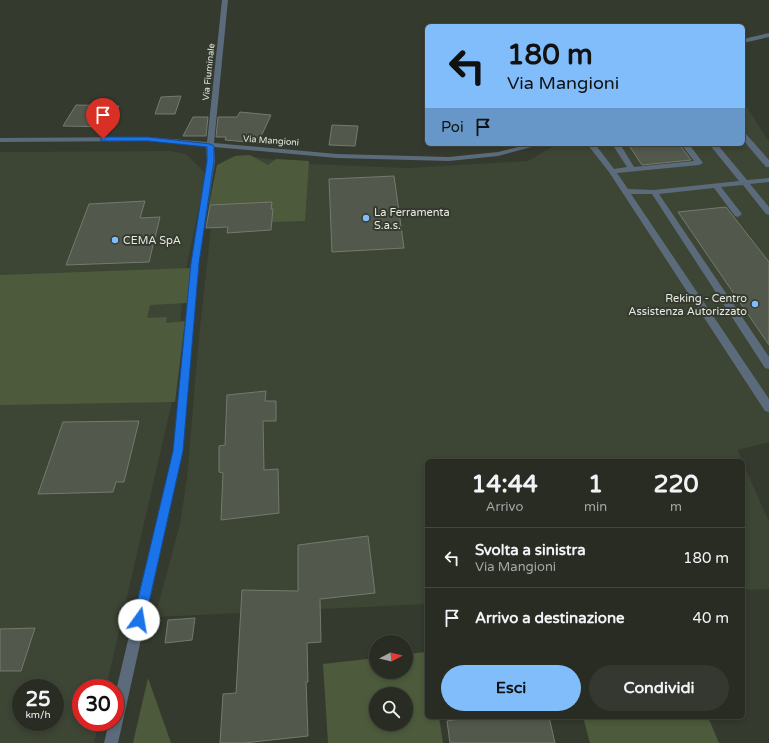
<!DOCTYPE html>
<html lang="it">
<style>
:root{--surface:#282c23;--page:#343830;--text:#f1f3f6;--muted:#a5a7a6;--line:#444841;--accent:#81bdfa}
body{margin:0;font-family:"Varela Round",sans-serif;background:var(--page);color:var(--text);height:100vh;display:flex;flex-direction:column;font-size:15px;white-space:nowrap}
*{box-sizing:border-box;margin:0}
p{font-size:13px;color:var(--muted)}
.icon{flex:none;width:22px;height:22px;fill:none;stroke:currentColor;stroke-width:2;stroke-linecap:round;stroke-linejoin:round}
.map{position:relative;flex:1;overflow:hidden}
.side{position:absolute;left:425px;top:459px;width:320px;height:260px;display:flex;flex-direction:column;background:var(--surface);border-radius:6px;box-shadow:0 2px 6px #0003,0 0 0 1px var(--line)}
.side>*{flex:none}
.hud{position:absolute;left:425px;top:24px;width:320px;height:122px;border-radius:6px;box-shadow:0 2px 6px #0003,0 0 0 1px var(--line);background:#81bdfa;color:#111;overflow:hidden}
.needle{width:26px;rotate:83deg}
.controls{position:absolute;left:369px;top:635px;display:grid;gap:8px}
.controls a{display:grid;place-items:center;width:44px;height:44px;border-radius:50%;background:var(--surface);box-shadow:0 2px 6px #0003,0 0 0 1px var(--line);font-size:20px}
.speed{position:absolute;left:12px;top:679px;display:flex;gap:8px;font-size:20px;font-weight:700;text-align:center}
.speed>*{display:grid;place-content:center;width:52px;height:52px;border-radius:50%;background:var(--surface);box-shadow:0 2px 6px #0003,0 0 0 1px var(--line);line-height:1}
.speed small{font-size:10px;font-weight:400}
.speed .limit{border:6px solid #d22;background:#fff;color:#111}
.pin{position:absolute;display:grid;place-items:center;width:34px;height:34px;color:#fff;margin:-41px -17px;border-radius:50% 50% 50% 0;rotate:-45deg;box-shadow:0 0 4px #0007}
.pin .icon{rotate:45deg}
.me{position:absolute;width:44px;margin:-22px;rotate:13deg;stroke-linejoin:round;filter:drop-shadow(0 0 3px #0008)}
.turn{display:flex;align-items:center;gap:14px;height:84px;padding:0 16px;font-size:18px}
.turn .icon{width:52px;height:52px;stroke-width:2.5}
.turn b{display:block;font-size:28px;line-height:34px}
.then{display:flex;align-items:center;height:38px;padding:0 16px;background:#0003;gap:8px;font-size:15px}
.eta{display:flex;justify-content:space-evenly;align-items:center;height:68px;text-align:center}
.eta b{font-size:24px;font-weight:800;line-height:28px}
.action{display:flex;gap:8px;margin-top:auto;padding:8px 16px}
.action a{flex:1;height:46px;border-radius:24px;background:var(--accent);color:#111;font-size:16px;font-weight:800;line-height:46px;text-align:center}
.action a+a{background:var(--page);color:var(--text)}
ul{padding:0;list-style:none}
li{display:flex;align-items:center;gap:12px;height:60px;padding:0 16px;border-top:1px solid var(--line)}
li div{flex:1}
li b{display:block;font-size:15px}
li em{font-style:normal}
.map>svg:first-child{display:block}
.built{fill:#3d4534;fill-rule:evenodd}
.green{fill:#4d5b3c;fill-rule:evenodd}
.building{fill:#53584c;stroke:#747a6d}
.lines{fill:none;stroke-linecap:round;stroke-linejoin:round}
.minor{fill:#5c6b7b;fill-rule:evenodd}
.route{fill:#1a73e8;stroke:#114b97}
.poi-dot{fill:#81bdfa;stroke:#353a2f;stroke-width:1.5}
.labels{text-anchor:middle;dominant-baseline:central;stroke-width:4;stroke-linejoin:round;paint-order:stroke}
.far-street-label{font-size:9px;fill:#e7eae3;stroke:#353a2f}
.poi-label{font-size:11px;fill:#e7eae3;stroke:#353a2f;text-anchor:start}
</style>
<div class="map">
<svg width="769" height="743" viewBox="0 0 769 743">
<rect width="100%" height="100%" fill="#353a2f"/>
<g class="built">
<path d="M743 101 769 142V442L738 450 742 461H427V604L155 617 180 524 187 478 199 337 217 173 225 162 239 155 309 164 409 168 528 161 557 144H743Z"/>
<path d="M170 151 186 154 206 174 185 274 172 402 106 688H81V722H99L94 743H0V152ZM21 688H55V722H21Z"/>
<path d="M743 463 769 522V589L743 590Z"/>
</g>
<g class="green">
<path d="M250 155 268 165 276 159 309 161 305 221 272 222 273 209H271L272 202 209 205 217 165 235 156Z"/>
<path d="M191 268 187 303 150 305 147 318 167 317 166 323 185 321 175 402 0 405V275Z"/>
<path d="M427 652V717H439L443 743H328L323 664 376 658V672H406V654ZM376 694H406V724H376Z"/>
<path d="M148 678 171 743H133Z"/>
<path d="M583 717H708L719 743H590Z"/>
</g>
<g class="building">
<path d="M181 96 175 114H155L161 97Z"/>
<path d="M76 105 119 106 108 127 63 126Z"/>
<path d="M240 112 271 115 258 143 225 140 226 137H216L218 117H237Z"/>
<path d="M193 117H208L206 136H183Z"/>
<path d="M332 125 358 126 355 146 329 145Z"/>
<path d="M628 144H679L691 160 642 165Z"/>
<path d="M394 176 404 248 332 252 329 179Z"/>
<path d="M145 201 140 218 160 217 149 262 66 265 89 204Z"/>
<path d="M272 202 271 209H273L271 230 227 233 228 227 206 228 210 205Z"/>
<path d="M726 207 769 262V345L678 212Z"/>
<path d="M266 391 265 401H276V421H263L264 470 278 469 279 513 221 520 223 473 219 472V446L225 445 227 395Z"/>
<path d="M139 421 124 482H116L113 492 38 494 63 422Z"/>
<path d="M368 536 375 593 320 599 321 642 307 643 308 682H306L308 736 244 743H220L223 694 236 693 242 590 298 591V545Z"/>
<path d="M195 618 192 640 165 643 168 620Z"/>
<path d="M35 628 21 671H0V629Z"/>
<path d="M472 717H549L555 743H450L447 721Z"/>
</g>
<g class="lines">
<g class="minor">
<path d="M222 0H228L214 143 337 154 449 157 498 152 530 144H543L498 156 449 161 337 158 214 147 215 161 199 263 183 451 118 743H104L109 722H115V695L173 451 191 263 207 161 206 146 148 141 0 142V138L148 137 207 142Z"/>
<path d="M769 33V37L743 43V39Z"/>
<path d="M743 134H746L769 160V167H766L743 140Z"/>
<path d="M587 144H595L614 169 627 167 612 144H620L634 167 694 161 681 144H689L703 163 699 165 617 173 628 189 654 190 739 181 709 144H717L747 180 769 178V182L750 184 769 207V215L766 214 743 185 721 187 742 214 738 217 735 216 714 188 659 194 769 357V369L765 368 652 194H631L769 399V412L765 411 609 172Z"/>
</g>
</g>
<path class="route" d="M103 137H148L210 144 214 146V161L199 263 183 451 145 620 143 624 139 626 135 624 133 620 173 451 191 263 207 161V147L148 141H101V138Z"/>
<g class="poi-dot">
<circle cx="366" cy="218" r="4"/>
<circle cx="115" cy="240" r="4"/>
<circle cx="755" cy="304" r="4"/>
</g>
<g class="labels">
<g class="far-street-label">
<text transform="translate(209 72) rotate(-84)">Via Fiuminale</text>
<text transform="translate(271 141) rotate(4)">Via Mangioni</text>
</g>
<g class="poi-label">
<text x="374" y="212">La Ferramenta<tspan x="374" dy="13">S.a.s.</tspan></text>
<text x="123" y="240">CEMA SpA</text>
<text x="747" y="298" text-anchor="end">Reking - Centro<tspan x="747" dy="13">Assistenza Autorizzato</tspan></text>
</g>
</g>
</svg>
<div class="controls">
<a><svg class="needle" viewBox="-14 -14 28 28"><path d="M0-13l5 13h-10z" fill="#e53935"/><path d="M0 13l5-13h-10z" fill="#a5a7a6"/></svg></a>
<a><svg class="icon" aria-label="search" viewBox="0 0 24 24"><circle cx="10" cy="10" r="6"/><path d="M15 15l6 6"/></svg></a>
</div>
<div class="speed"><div>25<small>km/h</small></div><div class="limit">30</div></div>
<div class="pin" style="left:103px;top:139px;background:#d93025"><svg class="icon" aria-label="arrive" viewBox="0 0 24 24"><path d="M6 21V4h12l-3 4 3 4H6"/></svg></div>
<svg class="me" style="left:139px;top:620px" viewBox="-20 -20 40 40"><circle r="19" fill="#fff"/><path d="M0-13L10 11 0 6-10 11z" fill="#1a73e8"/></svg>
<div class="hud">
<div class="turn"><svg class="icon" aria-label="left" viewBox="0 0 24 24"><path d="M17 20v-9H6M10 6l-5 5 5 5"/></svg><div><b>180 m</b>Via Mangioni</div></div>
<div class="then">Poi<svg class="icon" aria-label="arrive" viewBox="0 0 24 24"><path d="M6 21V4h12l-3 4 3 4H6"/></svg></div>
</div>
<section class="side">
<div class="eta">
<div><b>14:44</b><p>Arrivo</p></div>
<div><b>1</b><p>min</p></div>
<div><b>220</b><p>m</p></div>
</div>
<ul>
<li><svg class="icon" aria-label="left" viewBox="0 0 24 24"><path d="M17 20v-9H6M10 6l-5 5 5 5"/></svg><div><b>Svolta a sinistra</b><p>Via Mangioni</p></div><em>180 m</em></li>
<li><svg class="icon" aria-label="arrive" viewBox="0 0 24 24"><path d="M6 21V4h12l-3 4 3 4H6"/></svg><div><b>Arrivo a destinazione</b></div><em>40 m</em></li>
</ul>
<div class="action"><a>Esci</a><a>Condividi</a></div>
</section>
</div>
